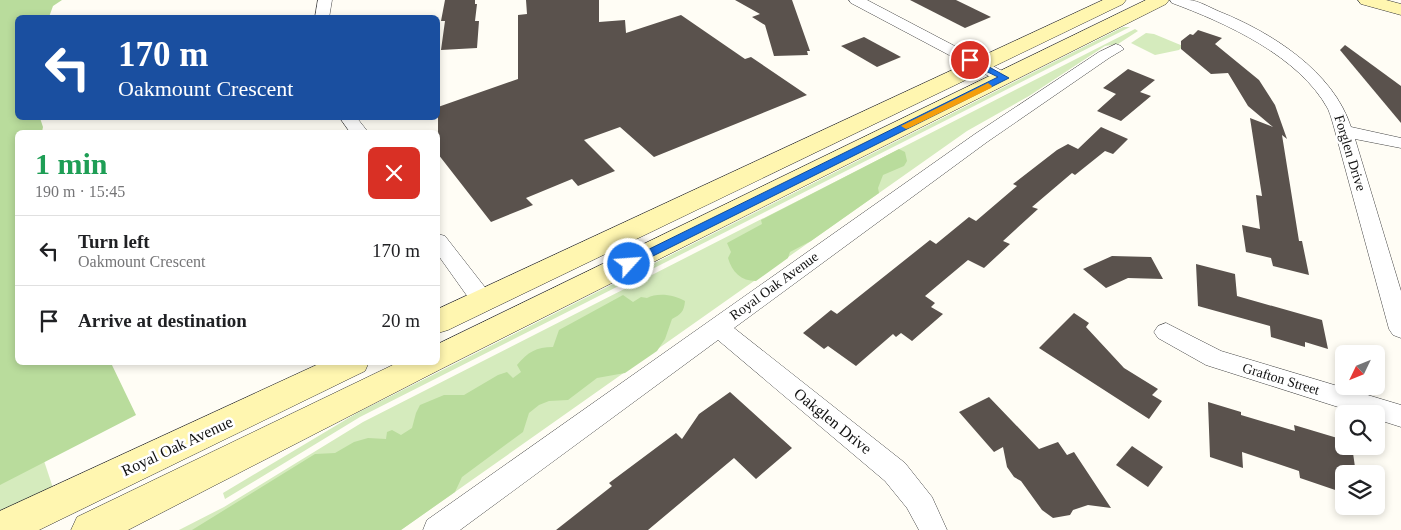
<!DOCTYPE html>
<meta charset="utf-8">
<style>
:root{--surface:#fff;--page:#f2f2f2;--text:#202124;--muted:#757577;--line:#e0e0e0}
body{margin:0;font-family:"Times New Roman",serif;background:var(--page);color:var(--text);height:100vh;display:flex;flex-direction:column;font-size:19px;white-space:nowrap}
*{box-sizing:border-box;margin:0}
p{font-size:16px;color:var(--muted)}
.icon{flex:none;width:28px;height:28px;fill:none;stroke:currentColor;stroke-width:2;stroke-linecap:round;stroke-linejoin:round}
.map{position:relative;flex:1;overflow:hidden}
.sheet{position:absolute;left:15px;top:130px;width:425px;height:235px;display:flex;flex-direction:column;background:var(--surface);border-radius:8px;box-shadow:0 2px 8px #0003}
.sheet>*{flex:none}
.hud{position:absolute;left:15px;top:15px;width:425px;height:105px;border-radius:8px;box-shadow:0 2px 8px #0003;background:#1a4fa0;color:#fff;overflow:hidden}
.needle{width:32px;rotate:227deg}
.buttons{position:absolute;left:1335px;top:345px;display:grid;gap:10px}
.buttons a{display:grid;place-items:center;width:50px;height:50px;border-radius:8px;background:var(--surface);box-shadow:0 2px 8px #0003;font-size:25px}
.pin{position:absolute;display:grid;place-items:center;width:42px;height:42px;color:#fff;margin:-21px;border:2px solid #fff;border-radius:50%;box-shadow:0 1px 5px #0007}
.me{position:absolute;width:55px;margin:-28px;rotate:64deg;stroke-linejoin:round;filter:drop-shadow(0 0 4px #0008)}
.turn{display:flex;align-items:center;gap:18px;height:105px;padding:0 20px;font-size:22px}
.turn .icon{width:65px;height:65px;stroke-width:2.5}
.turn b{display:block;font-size:35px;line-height:42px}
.round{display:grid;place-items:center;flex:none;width:52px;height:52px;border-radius:8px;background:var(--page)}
.head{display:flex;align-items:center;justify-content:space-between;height:85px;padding:0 20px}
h1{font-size:30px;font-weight:600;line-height:38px;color:#1e9e55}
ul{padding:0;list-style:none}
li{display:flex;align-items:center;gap:15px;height:70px;padding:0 20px;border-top:1px solid var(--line)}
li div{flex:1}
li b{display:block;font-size:19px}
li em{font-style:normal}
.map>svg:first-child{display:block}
.green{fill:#d5ebbd}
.forest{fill:#b9dc9c}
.building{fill:#5a524d}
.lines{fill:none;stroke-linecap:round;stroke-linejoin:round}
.street-casing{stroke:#444;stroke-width:1}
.secondary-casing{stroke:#333;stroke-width:1}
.street{fill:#fff;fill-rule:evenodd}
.secondary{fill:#fff6b0;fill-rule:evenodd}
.route{fill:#1a73e8;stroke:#114b97}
.slow{fill:#f59e0b}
.labels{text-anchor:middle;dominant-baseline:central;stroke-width:5;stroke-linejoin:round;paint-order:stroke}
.street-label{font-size:14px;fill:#111;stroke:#fff}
.near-street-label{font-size:16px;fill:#111;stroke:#fff}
</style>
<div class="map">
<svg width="1401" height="530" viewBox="0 0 1401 530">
<rect width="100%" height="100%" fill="#fffdf5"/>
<g class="green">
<path d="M1123 27H1130L360 417 225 499 223 493 357 413Z"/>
<path d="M1135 29 1138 31 1118 44 1105 46 1029 96 967 131 401 530H179L224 507 363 422Z"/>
<path d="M1146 33 1154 34 1183 46 1179 50 1155 55 1131 43Z"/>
<path d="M0 328 53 488 0 513Z"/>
</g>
<g class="forest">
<path d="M0 0H62L53 6 49 17 18 18V118H40L43 127 42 132H18V362L111 363 136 415 0 485Z"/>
<path d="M899 149 905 152 907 161 904 166 883 175 878 188 879 193 811 241 790 252 788 258 756 281C741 281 732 272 728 258L731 252 727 243 762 224 761 220Z"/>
<path d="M623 295 633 302 641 297 647 298C658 292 675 295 685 301 684 312 681 314 672 319L665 339 657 351 625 373 597 378 568 400 549 401 539 405 529 413 523 432 462 477 455 492 401 530H192L315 454 335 453 354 442 368 438 386 439 387 432 392 430 401 435 412 428 416 413 420 405 444 395H464L498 375 507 372 513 378 521 372 517 365C528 352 536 347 553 347L559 330Z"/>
</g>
<g class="building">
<path d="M445 0H475V4H477L475 21H479L477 48 441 50 445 21H441Z"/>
<path d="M526 0H599V22L625 20 626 33 681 15 745 59 751 57 807 95 654 157 620 127 584 140 615 171 578 186 572 179 526 198 533 205 491 222 438 154V107L518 79V15L527 14Z"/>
<path d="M735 0H792L810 51H807L808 55 774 56 765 25 752 17 760 14Z"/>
<path d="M910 0H956L991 17 965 28Z"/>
<path d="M1198 30 1222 38 1215 44 1259 80 1275 105 1287 139 1282 135 1299 241H1302L1309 275 1273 266 1271 258 1246 252 1242 225 1260 229 1256 195 1262 196 1250 118 1273 127 1248 106 1228 73 1211 74 1181 49V41L1190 34 1193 35Z"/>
<path d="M864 37 901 57 877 67 841 46Z"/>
<path d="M1345 45 1401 86V123L1340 50Z"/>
<path d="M1128 69 1155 80 1140 92 1151 96 1121 121 1097 111 1116 94 1103 88Z"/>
<path d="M1101 127 1128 139 1113 154 1105 151 1075 175 1072 173 1032 207 1038 209 1003 241 1010 244 984 268 968 260 925 296 935 303 931 307 943 314 912 341 901 333 896 337 893 334 856 366 828 346 824 349 803 333 831 310 837 314 930 240 936 244 969 217 976 221 1017 186 1013 184 1057 150 1068 144 1078 149Z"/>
<path d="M1112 256 1151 257 1163 279 1128 278 1106 288 1083 269Z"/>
<path d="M1196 264 1235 274 1237 296 1322 320 1328 349 1305 342V347L1271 337 1270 326 1198 306Z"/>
<path d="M1074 313 1089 323 1086 327 1124 368 1158 389 1152 395 1162 401 1149 419 1039 348Z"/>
<path d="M730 392 792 448 756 479 734 458 648 530H556L612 486 609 483 676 433 682 439 699 414Z"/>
<path d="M989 397 1039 449 1058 442 1067 455 1074 452 1111 508 1088 505 1073 510 1070 515 1053 518 1042 510 1021 481 1014 477 1007 467 1003 447 994 452 959 412Z"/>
<path d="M1208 402 1241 412V415L1295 431 1294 425 1344 440V446H1352L1356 474H1344V493L1300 478 1299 471 1242 452 1243 468 1210 457Z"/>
<path d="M1132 446 1163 467 1148 487 1116 465Z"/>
</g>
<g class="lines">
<defs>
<g id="street">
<path d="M318 0H332L329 18H315Z"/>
<path d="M849 0H867L1010 75 1012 78 1010 81H998L851 3Z"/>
<path d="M1170 0C1176 0 1183 0 1189 0 1199 1 1209 7 1218 11 1271 32 1333 71 1351 127L1401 138V148L1355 139 1401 291V338L1393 335 1389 329 1335 131C1333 124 1331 116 1328 109 1299 56 1226 23 1172 3Z"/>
<path d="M1116 44 1121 46 1124 49 1109 58 987 142 734 328 905 463 932 497 947 530H919L907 508 885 481 718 340 460 530H423L427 520 975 134 1099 52Z"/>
<path d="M340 118H357L368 132H350Z"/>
<path d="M438 234 445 236 491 295 494 301 491 307 483 309 475 307 438 255Z"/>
<path d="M1166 323 1221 351 1401 405V427L1376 419V414H1360L1206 365 1158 338 1154 332 1158 326Z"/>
</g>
<g id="secondary">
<path d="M1103 0H1126L1123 4 448 330 438 333V309Z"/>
<path d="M1146 0H1169L1166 4 441 369 128 530H71L77 517 399 362H438V344Z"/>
<path d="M1358 0H1386L1401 4V15L1361 4Z"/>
<path d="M323 362H369L365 371 39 530H0V511Z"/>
</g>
</defs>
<use href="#street" class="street-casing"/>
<use href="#secondary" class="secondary-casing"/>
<use href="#street" class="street"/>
<use href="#secondary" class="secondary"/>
</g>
<path class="route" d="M967 58H973L1009 78 633 266H625L623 264 625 261 998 77 967 62Z"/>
<path class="slow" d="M988 83 992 86 991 88 909 128 906 129 901 126Z"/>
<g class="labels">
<g class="street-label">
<text transform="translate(1350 153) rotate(73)">Forglen Drive</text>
<text transform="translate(774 286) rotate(-36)">Royal Oak Avenue</text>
<text transform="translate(1281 379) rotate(17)">Grafton Street</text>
</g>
<g class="near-street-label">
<text transform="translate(833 421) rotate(39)">Oakglen Drive</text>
<text transform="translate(177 446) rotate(-25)">Royal Oak Avenue</text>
</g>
</g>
</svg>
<div class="buttons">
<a><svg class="needle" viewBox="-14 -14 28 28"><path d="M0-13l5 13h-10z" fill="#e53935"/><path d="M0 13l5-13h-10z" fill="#757577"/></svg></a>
<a><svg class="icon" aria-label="search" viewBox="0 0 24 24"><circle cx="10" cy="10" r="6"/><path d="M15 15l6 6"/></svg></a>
<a><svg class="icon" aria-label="layers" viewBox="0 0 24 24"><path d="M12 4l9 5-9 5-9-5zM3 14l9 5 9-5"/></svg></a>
</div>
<div class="pin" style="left:970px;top:60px;background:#d93025"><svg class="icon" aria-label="arrive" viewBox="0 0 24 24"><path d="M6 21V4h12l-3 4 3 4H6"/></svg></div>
<svg class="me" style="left:629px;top:264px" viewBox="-20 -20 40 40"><circle r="17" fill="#1a73e8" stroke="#fff" stroke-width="3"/><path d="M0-11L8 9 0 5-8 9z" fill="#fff"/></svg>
<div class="hud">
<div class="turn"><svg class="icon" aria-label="left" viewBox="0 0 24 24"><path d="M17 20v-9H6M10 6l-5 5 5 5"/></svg><div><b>170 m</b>Oakmount Crescent</div></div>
</div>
<section class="sheet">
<div class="head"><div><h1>1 min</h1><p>190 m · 15:45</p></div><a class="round" style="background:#d93025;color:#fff"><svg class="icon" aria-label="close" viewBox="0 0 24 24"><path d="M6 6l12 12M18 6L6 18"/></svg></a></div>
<ul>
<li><svg class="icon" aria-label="left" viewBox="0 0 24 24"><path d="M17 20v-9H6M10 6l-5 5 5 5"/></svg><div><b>Turn left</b><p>Oakmount Crescent</p></div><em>170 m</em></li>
<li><svg class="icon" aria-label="arrive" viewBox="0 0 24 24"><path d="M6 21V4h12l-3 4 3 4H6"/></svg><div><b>Arrive at destination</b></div><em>20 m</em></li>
</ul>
</section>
</div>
